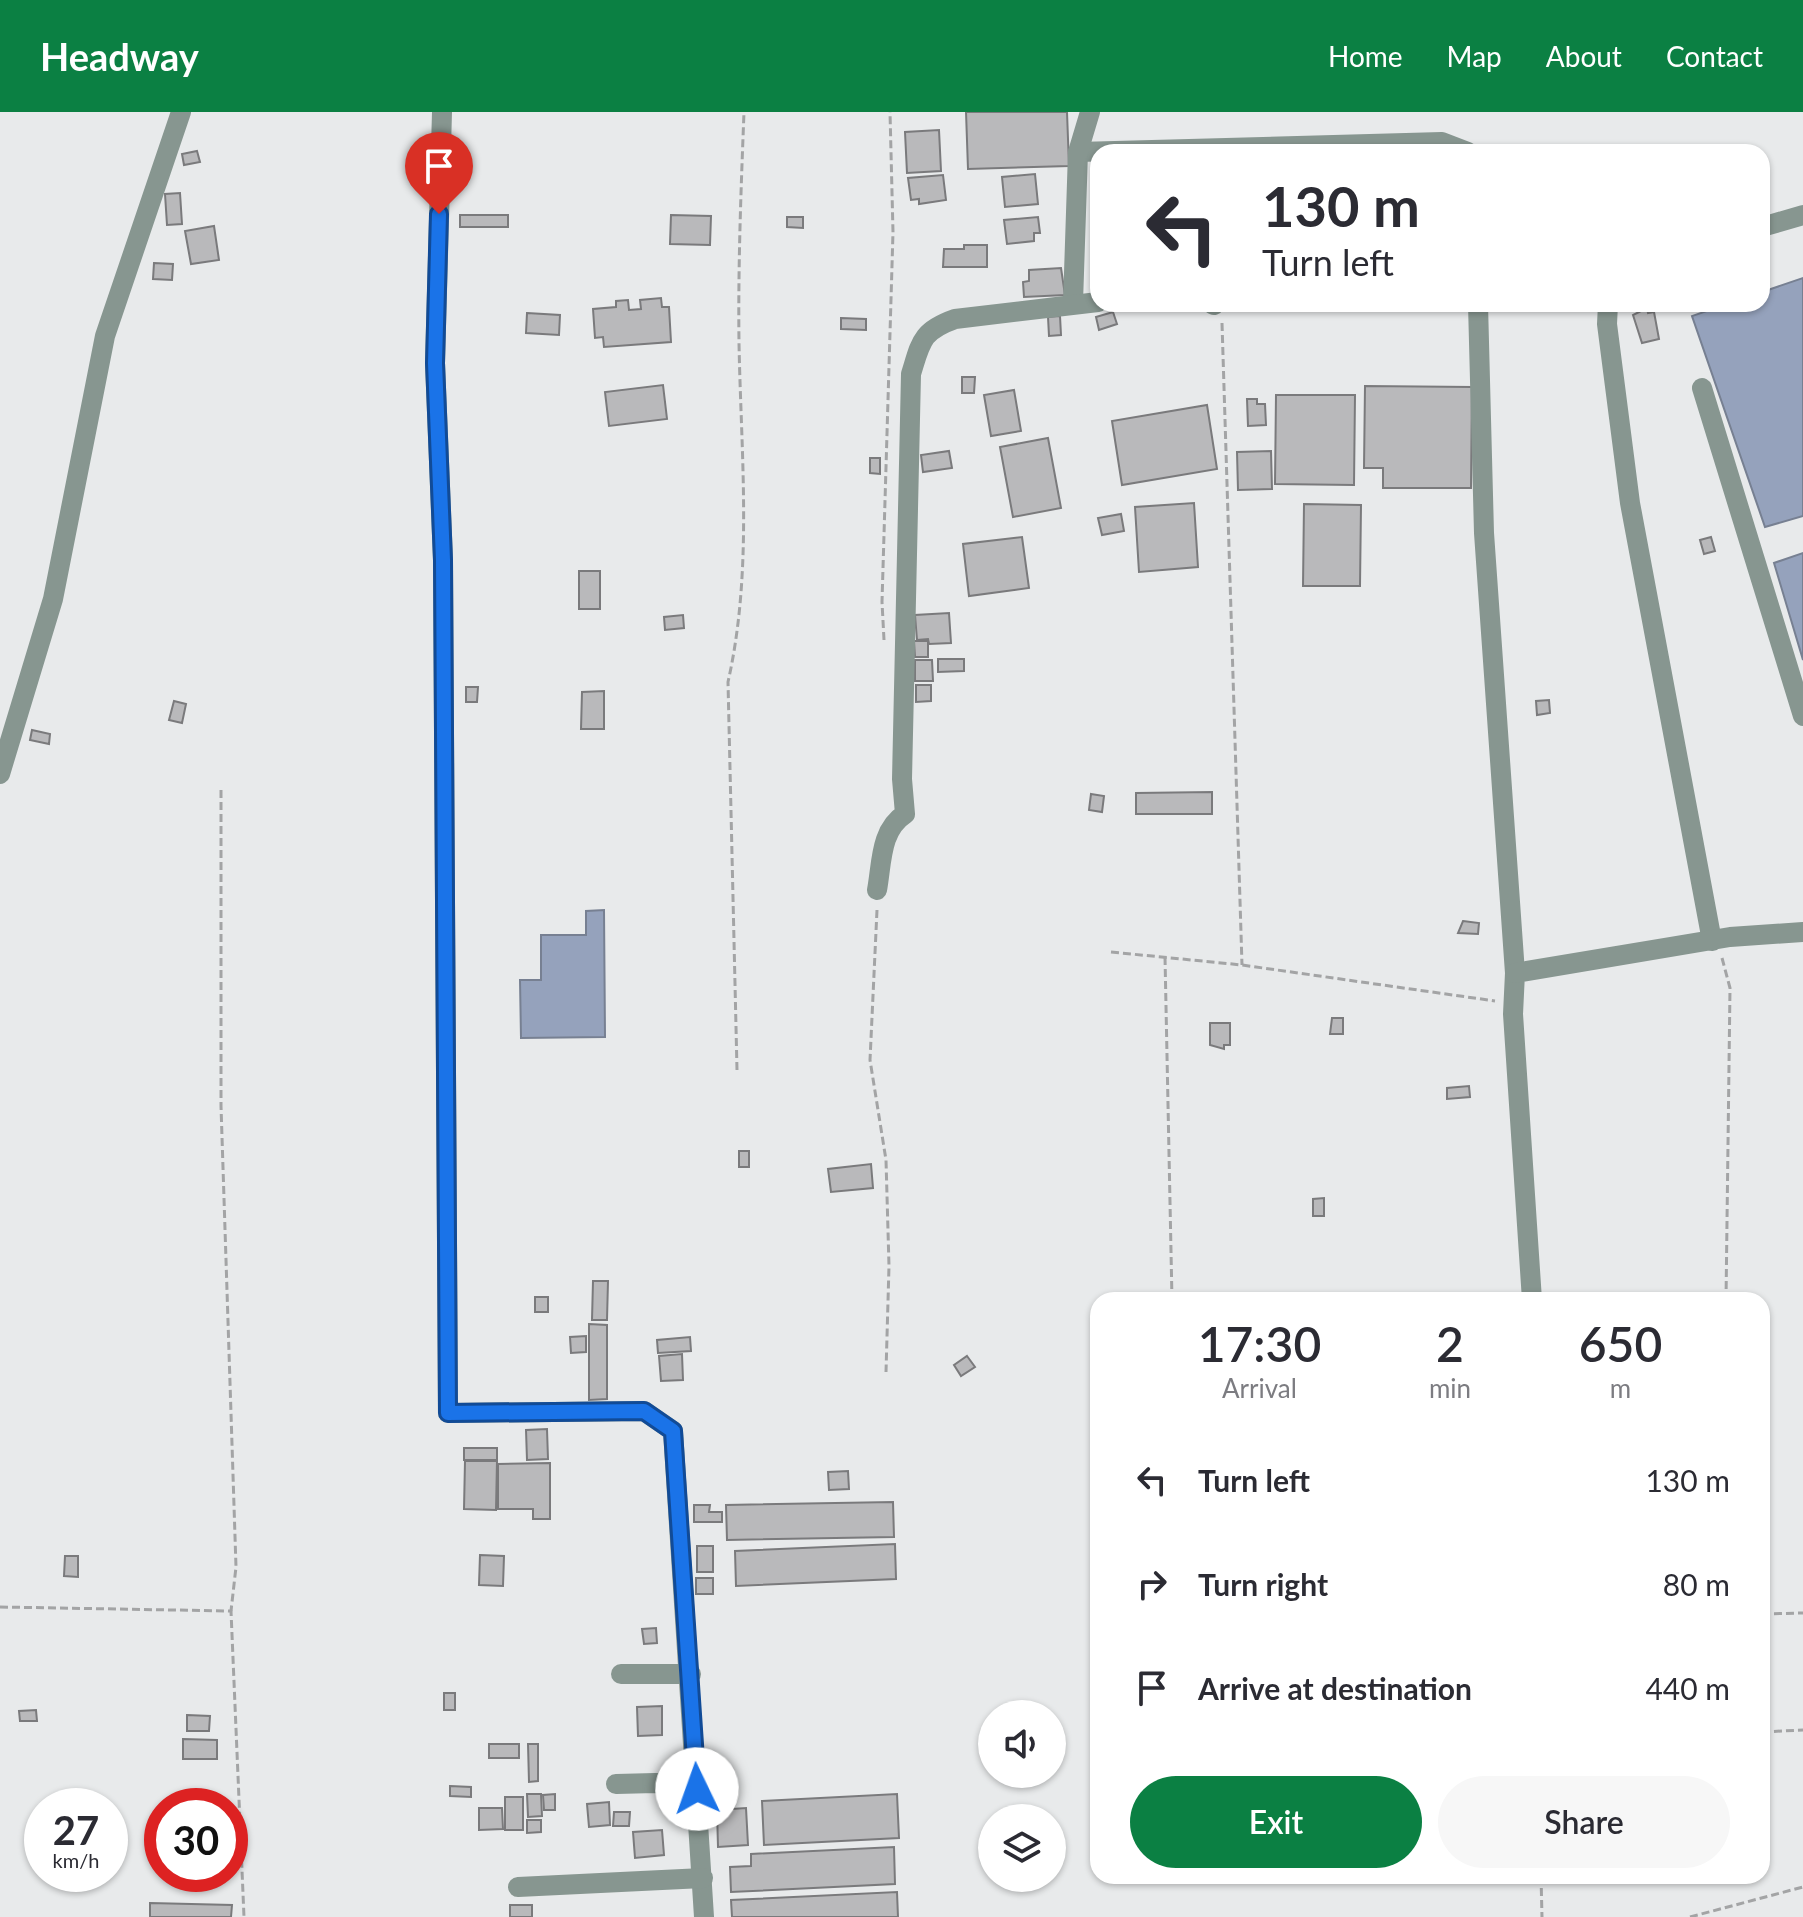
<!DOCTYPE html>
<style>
:root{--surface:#fff;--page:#f7f7f7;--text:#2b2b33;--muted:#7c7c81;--accent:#0b8043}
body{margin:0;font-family:Lato,sans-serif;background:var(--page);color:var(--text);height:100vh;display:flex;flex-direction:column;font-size:30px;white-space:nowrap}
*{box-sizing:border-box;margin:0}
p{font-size:26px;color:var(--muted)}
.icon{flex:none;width:44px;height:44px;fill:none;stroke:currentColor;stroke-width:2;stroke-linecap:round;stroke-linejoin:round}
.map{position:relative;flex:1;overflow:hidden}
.details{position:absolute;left:1090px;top:1180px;width:680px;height:592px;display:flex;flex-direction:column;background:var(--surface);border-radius:24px;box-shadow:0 2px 6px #0004}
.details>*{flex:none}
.guide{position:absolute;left:1090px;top:32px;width:680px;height:168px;border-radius:24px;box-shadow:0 2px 6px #0004;background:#fff;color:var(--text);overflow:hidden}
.fabs{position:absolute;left:978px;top:1588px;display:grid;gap:16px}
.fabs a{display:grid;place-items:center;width:88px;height:88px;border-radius:50%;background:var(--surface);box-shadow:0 2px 6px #0004;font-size:40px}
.speed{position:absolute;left:24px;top:1676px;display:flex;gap:16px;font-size:40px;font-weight:700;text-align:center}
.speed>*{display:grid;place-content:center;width:104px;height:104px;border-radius:50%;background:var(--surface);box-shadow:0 2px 6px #0004;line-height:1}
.speed small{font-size:20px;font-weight:400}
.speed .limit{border:12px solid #d22;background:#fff;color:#111}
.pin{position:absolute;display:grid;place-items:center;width:68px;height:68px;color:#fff;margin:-82px -34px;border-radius:50% 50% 50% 0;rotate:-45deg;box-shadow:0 0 8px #0007}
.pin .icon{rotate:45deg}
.me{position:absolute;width:88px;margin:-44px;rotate:357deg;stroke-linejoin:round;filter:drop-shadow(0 0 6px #0008)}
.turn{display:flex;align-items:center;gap:28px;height:168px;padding:0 40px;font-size:36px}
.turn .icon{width:104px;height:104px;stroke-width:2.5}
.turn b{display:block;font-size:56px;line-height:68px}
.eta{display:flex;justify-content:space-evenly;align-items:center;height:136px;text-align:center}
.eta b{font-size:48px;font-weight:600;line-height:56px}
.cta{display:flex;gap:16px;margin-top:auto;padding:16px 40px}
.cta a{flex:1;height:92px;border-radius:48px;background:var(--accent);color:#fff;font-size:32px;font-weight:600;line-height:92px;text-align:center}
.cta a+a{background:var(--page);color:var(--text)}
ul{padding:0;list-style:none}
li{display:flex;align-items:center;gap:24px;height:104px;padding:0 40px}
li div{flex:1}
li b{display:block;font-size:30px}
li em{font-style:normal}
header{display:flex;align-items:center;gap:48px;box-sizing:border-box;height:112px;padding:0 40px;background:var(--accent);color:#fff}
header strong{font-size:38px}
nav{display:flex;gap:44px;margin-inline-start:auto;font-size:28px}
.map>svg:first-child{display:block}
.water{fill:#95a2bc;stroke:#778092;stroke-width:2}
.building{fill:#b9b9bb;stroke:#7a7a7c;stroke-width:2}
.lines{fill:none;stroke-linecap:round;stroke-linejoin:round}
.path{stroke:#a3a4a5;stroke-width:3;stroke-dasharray:8 4;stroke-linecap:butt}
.minor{stroke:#879690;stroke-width:20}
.route-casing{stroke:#114b97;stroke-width:20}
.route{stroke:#1a73e8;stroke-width:14}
</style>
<header>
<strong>Headway</strong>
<nav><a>Home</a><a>Map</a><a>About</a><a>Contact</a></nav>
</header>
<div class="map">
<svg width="1803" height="1805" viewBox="0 0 1803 1805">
<rect width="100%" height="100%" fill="#e8eaeb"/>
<g class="water">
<path d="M1803 166V404L1765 415 1692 204 1727 192H1762V180Z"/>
<path d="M1803 441V548L1774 451Z"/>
<path d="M604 798 605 925 521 926 520 868H541V823H586V799Z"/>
</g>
<g class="building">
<path d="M966 0H1067L1069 54 968 57Z"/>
<path d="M939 18 941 59 907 61 905 20Z"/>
<path d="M197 39 200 50 184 53 182 42Z"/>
<path d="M1035 62 1038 92 1005 95 1002 65Z"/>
<path d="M943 63 946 88 919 92V87L911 88 908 66Z"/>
<path d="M180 81 182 112 167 113 165 82Z"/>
<rect x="460" y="103" width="48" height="12"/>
<path d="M671 103 711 104 710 133 670 132Z"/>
<path d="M787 105H803V116L787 115Z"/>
<path d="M1038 105 1040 121H1034V129L1007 132 1004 108Z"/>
<path d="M214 114 219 148 191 152 185 119Z"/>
<path d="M964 133H987V155H943L944 137H964Z"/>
<path d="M154 151 173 152 172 168 153 167Z"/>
<path d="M1061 156 1065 183 1024 185 1023 170 1029 169V158Z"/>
<path d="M661 186 662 195H669L671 230 604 235 603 225 595 226 593 197 616 195V189L628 188 629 198 641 197 640 188Z"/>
<path d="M1647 196 1648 201 1654 200 1659 227 1642 231 1633 203Z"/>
<path d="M1113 200 1117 212 1099 218 1096 205Z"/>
<path d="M527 201 560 203 559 223 526 221Z"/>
<path d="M1060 204 1061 223 1049 224 1048 205Z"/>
<path d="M841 206 866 207V218L841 217Z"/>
<path d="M962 265H975L974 281H962Z"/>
<path d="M663 273 667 307 609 314 605 280Z"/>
<path d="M1365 274 1472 275 1471 376H1383V356H1364Z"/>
<path d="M1014 278 1021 319 991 324 984 283Z"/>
<path d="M1276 283H1355L1354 373 1275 372Z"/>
<path d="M1247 287H1257V292H1265L1266 313 1248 314Z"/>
<path d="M1207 293 1217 357 1122 373 1112 309Z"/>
<path d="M1048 326 1061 396 1013 405 1000 335Z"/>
<path d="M949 339 952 356 923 360 921 343Z"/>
<path d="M1271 339 1272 377 1238 378 1237 340Z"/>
<path d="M870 346H880V362L870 361Z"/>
<path d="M1194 391 1198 455 1139 460 1135 395Z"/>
<path d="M1304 392 1361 393 1360 474H1303Z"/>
<path d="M1121 402 1124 419 1102 423 1098 406Z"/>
<path d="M1022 425 1029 476 969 484 963 432Z"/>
<path d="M1711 425 1715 439 1704 442 1700 428Z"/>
<rect x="579" y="459" width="21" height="38"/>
<path d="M949 501 951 531 929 532 928 527 917 528 915 503Z"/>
<path d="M683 503 684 516 665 518 664 505Z"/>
<path d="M914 529H928V545H915Z"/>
<path d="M938 547H964V559L938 560Z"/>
<path d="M915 548H932L933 569H915Z"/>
<path d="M916 573H931V589L916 590Z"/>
<path d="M466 575H478L477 590H466Z"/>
<path d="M604 579V617H581L582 580Z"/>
<path d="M1549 588 1550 601 1537 603 1536 589Z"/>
<path d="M174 589 186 592 182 611 169 608Z"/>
<path d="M32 618 50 622 49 632 30 628Z"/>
<path d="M1212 680V702H1136V681Z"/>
<path d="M1091 682 1104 684 1102 700 1089 698Z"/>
<path d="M1463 809 1479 811 1478 822 1458 821Z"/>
<path d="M1332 906H1343V922H1330Z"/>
<path d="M1210 911H1230V933H1224V937L1210 933Z"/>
<path d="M1469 974 1470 985 1447 987V976Z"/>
<rect x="739" y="1039" width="10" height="16"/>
<path d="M871 1052 873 1076 831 1080 828 1057Z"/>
<path d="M1324 1086V1104H1313V1087Z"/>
<path d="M593 1169H608L607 1208H592Z"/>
<rect x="535" y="1185" width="13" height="15"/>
<path d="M589 1212 607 1213V1287L589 1288Z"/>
<path d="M586 1224V1240L571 1241 570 1225Z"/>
<path d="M690 1225 691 1239 658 1241 657 1228Z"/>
<path d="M682 1242 683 1268 661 1269 659 1244Z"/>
<path d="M967 1244 975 1255 961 1264 954 1253Z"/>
<path d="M547 1317 548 1347 527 1348 526 1318Z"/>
<rect x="464" y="1336" width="33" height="12"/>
<path d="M465 1349H497L496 1398 464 1397Z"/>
<path d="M550 1351V1407H533V1397H498V1352Z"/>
<path d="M848 1359 849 1377 829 1378 828 1360Z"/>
<path d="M893 1390 894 1425 727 1428 726 1393Z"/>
<path d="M694 1393H710L709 1400H722V1410H694Z"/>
<path d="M895 1432 896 1467 736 1474 735 1439Z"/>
<rect x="697" y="1434" width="16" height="26"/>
<path d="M480 1443 504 1444 503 1474 479 1473Z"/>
<path d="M65 1444H78V1465L64 1464Z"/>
<rect x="696" y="1466" width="17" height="16"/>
<path d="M656 1516 657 1531 644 1532 642 1517Z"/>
<rect x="444" y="1581" width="11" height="17"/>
<path d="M662 1594V1623L638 1624 637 1595Z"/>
<path d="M36 1598 37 1609H20L19 1599Z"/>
<path d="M187 1603 210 1604 209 1619H187Z"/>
<path d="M183 1627 217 1628V1647H183Z"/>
<rect x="489" y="1632" width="30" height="14"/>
<path d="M528 1632H538V1669L529 1670Z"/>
<path d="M450 1674 471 1675V1685L450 1684Z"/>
<path d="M527 1682H541L542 1704 528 1705Z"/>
<path d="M555 1682V1698H544L543 1683Z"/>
<path d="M897 1682 899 1726 764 1733 762 1689Z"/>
<rect x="505" y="1685" width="18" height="33"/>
<path d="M609 1690 610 1713 589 1715 587 1692Z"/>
<path d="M479 1696H502L503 1717 479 1718Z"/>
<path d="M746 1696 748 1733 718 1735 717 1698Z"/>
<path d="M614 1700H630L629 1714H613Z"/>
<path d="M527 1708H541V1720L527 1721Z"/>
<path d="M662 1718 664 1743 635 1746 633 1720Z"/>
<path d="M894 1735 895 1772 731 1780 730 1755 751 1754V1742Z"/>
<path d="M897 1780 898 1805H732L731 1788Z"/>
<path d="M150 1791 232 1793 231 1805H150Z"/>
<rect x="510" y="1793" width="22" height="12"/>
</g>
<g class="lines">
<g class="path">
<path d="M1222 211 1242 853"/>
<path d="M884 528 882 490 893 120 890 0"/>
<path d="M221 678V994L236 1455 231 1499"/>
<path d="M877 798 870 948 886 1048 889 1154 886 1260"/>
<path d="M1111 840 1242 853 1495 889"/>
<path d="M1165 845 1172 1188"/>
<path d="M1722 846 1730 876 1726 1188"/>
<path d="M737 958 728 570C753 459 741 343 739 231 738 154 741 77 744 0"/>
<path d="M0 1495 231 1499 244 1805"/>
<path d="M1762 1502 1803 1501"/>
<path d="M1762 1620 1803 1618"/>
<path d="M1541 1764 1542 1805"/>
<path d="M1690 1805 1803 1775"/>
</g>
<g class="minor">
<path d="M442 0 435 251 443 448 448 1301 644 1299 673 1319 704 1805"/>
<path d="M1078 40 1442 30 1468 40"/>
<path d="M1762 115 1803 103"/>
<path d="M1073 191 1078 40 1090 0"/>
<path d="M1212 192 1214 193"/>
<path d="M1478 192 1484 421 1515 861 1513 902 1532 1188"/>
<path d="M1608 192 1607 212 1630 391 1712 829"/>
<path d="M1702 276 1803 604"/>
<path d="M0 662 53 487 105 224 181 0"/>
<path d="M877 778C882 751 880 718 905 702L902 667 911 262C921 230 921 219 955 207L1098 190"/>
<path d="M1515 861 1730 825 1803 820"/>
<path d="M621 1562H691"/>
<path d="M616 1672 655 1671 697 1677"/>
<path d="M518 1775 703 1766"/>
</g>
</g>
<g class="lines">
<defs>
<path id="route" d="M439 102 435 251 443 448 448 1301 644 1299 673 1319 697 1677"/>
</defs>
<use href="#route" class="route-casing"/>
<use href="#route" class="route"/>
</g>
</svg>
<div class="fabs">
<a><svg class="icon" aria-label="sound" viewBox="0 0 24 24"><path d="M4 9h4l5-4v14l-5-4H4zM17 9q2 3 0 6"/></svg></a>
<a><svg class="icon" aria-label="layers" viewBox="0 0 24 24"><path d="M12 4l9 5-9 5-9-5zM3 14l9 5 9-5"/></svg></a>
</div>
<div class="speed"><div>27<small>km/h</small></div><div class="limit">30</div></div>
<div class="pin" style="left:439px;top:102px;background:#d93025"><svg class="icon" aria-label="arrive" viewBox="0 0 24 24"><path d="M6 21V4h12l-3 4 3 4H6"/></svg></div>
<svg class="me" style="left:697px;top:1677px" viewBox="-20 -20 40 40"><circle r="19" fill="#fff"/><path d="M0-13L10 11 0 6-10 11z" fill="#1a73e8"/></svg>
<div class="guide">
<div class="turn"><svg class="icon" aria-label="left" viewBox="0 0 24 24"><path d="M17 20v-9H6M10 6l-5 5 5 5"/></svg><div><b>130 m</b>Turn left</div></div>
</div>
<section class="details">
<div class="eta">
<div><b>17:30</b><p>Arrival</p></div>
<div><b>2</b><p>min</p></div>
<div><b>650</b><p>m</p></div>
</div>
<ul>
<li><svg class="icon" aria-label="left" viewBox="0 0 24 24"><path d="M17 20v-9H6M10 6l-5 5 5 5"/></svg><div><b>Turn left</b></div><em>130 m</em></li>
<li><svg class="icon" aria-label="right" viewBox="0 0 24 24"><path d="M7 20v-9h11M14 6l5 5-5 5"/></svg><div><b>Turn right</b></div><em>80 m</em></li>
<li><svg class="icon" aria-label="arrive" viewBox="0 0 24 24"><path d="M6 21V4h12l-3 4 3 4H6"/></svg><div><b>Arrive at destination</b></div><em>440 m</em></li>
</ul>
<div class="cta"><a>Exit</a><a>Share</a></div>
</section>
</div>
